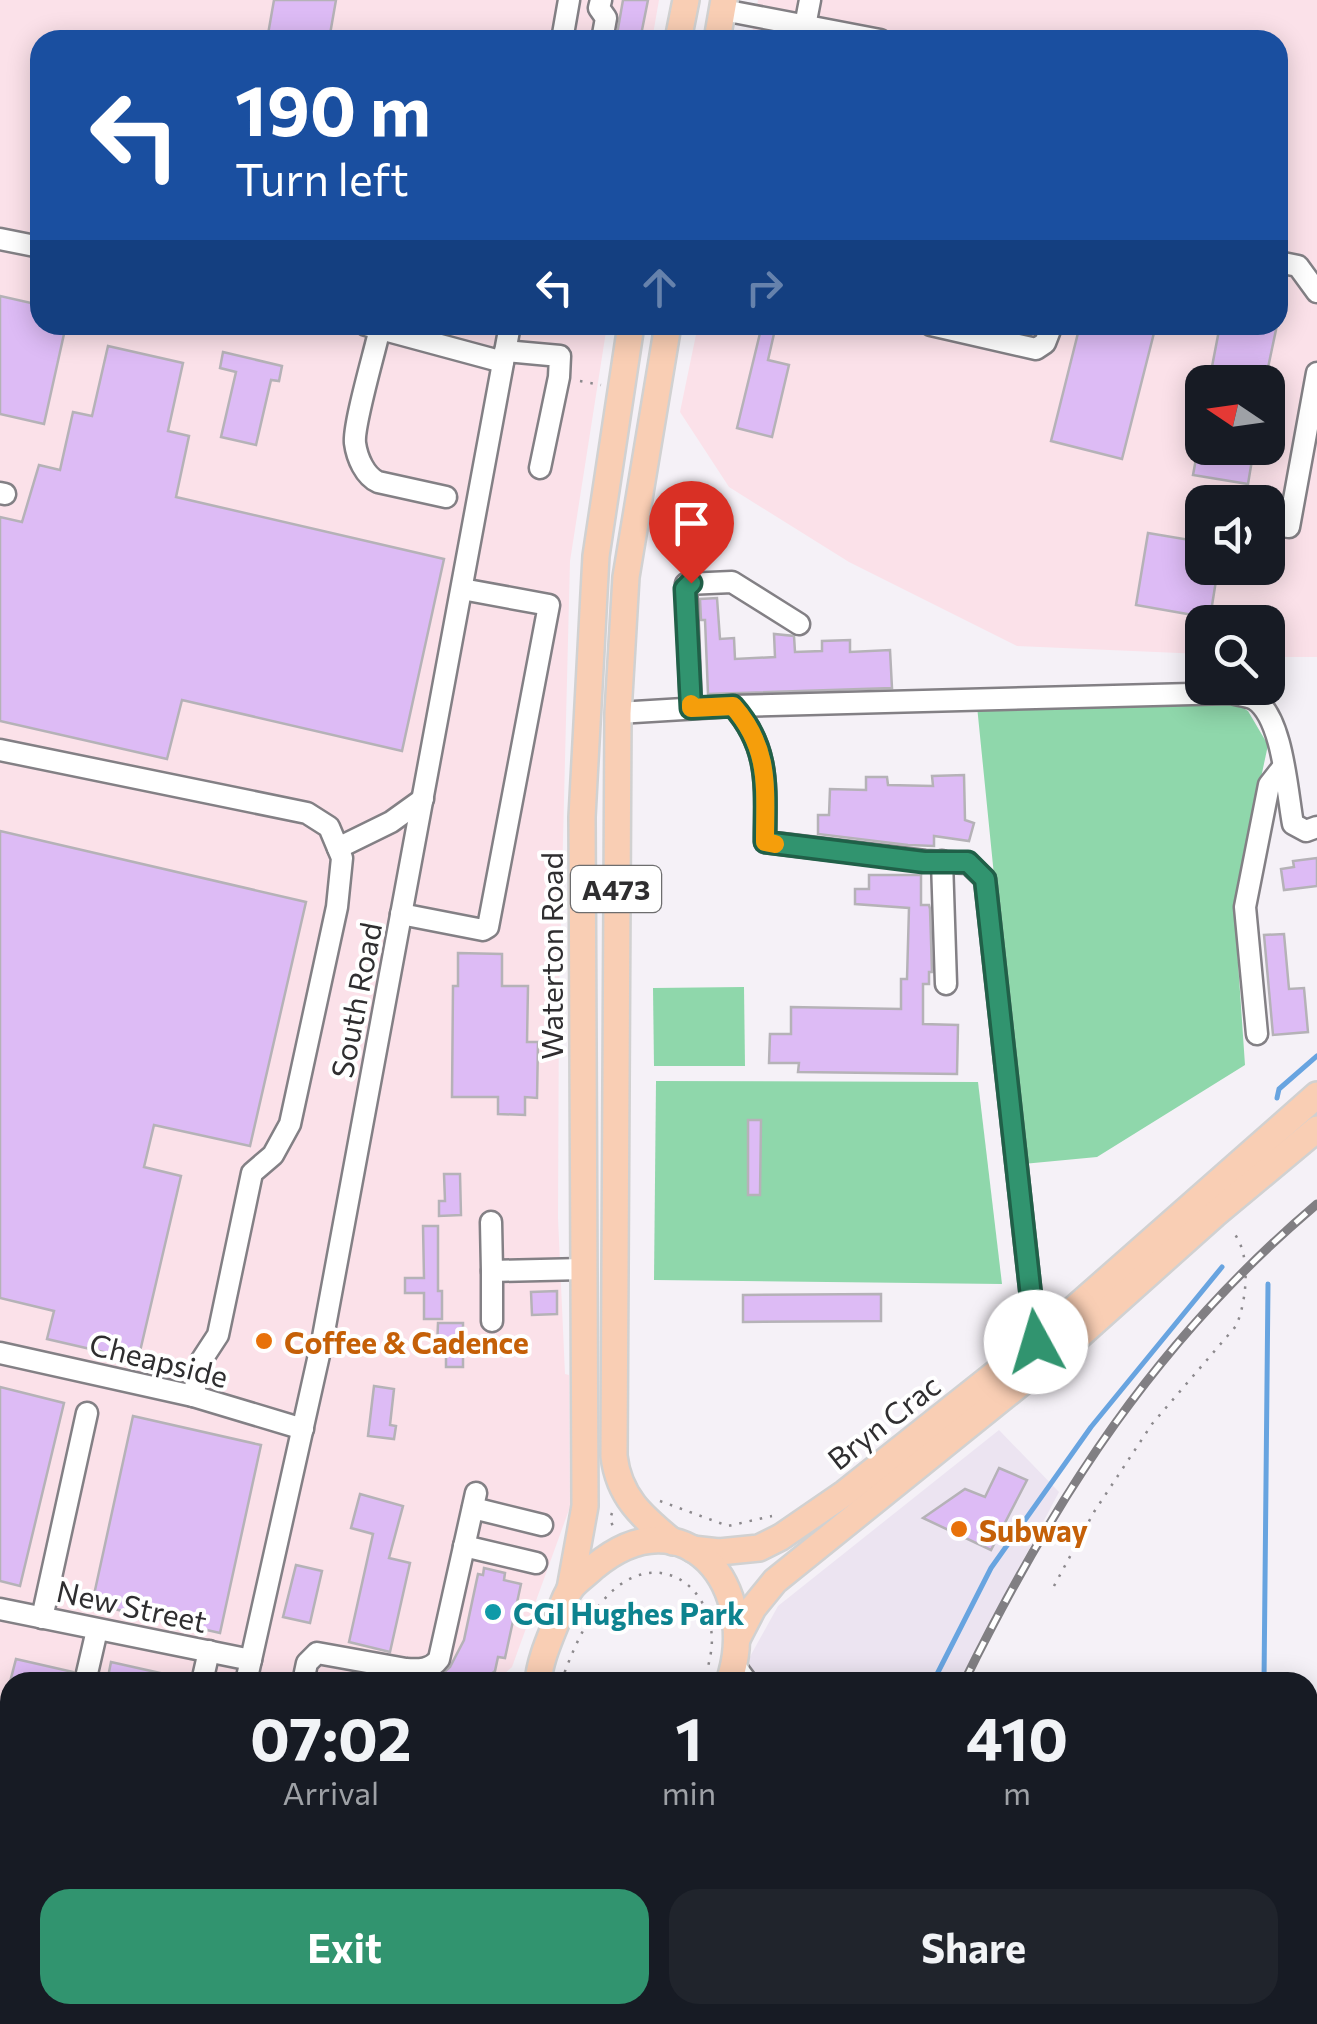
<!DOCTYPE html>
<style>
:root{--surface:#171b24;--page:#20242c;--text:#f1f3f6;--muted:#9ea1a6;--accent:#31946f}
body{margin:0;font-family:Commissioner,sans-serif;background:var(--page);color:var(--text);height:100vh;display:flex;flex-direction:column;font-size:38px;white-space:nowrap}
*{box-sizing:border-box;margin:0}
p{font-size:32px;color:var(--muted)}
.icon{flex:none;width:55px;height:55px;fill:none;stroke:currentColor;stroke-width:2;stroke-linecap:round;stroke-linejoin:round}
.map{position:relative;flex:1;overflow:hidden}
.panel{position:absolute;left:0px;top:1672px;width:1318px;height:352px;display:flex;flex-direction:column;background:var(--surface);border-radius:30px 30px 0 0;box-shadow:0 5px 25px #0003}
.panel>*{flex:none}
.top-card{position:absolute;left:30px;top:30px;width:1258px;height:305px;border-radius:30px;box-shadow:0 5px 25px #0003;background:#1a4fa0;color:#fff;overflow:hidden}
.needle{width:65px;rotate:283deg}
.controls{position:absolute;left:1185px;top:365px;display:grid;gap:20px}
.controls a{display:grid;place-items:center;width:100px;height:100px;border-radius:20px;background:var(--surface);box-shadow:0 5px 25px #0003;font-size:50px}
.pin{position:absolute;display:grid;place-items:center;width:85px;height:85px;color:#fff;margin:-102px -42px;border-radius:50% 50% 50% 0;rotate:-45deg;box-shadow:0 0 10px #0007}
.pin .icon{rotate:45deg}
.me{position:absolute;width:110px;margin:-55px;rotate:354deg;stroke-linejoin:round;filter:drop-shadow(0 0 8px #0008)}
.turn{display:flex;align-items:center;gap:35px;height:210px;padding:0 40px;font-size:45px}
.turn .icon{width:130px;height:130px;stroke-width:2.5}
.turn b{display:block;font-size:70px;line-height:85px}
.lanes{display:flex;align-items:center;height:95px;padding:0 40px;background:#0003;justify-content:center;gap:50px;direction:ltr}
.lanes .off{opacity:.35}
.eta{display:flex;justify-content:space-evenly;align-items:center;height:170px;text-align:center}
.eta b{font-size:60px;font-weight:700;line-height:70px}
.button{display:flex;gap:20px;margin-top:auto;padding:20px 40px}
.button a{flex:1;height:115px;border-radius:30px;background:var(--accent);color:#fff;font-size:40px;font-weight:700;line-height:115px;text-align:center}
.button a+a{background:var(--page);color:var(--text)}
.map>svg:first-child{display:block}
.built{fill:#ece4f1}
.industrial{fill:#fbe1e9;fill-rule:evenodd}
.green{fill:#8fd7ab}
.lines{fill:none;stroke-linecap:round;stroke-linejoin:round}
.stream{stroke:#68a4e0;stroke-width:5}
.building{fill:#ddbbf5;stroke:#b5b2b7;stroke-width:2.5}
.minor-casing{stroke:#838085;stroke-width:25}
.major-casing{stroke:#d1d1d1;stroke-width:30}
.path{stroke:#8c898d;stroke-width:2.5;stroke-dasharray:2.5 8;stroke-linecap:butt}
.minor{stroke:#fff;stroke-width:20}
.major{stroke:#f9ceb4;stroke-width:25}
.rail-casing{stroke:#817f83;stroke-width:9}
.rail{stroke:#fff;stroke-width:5;stroke-dasharray:15;stroke-linecap:butt}
.route-casing{stroke:#206048;stroke-width:25}
.route{stroke:#31946f;stroke-width:18}
.slow{stroke:#f59e0b;stroke-width:18}
.food-dot{fill:#e8710a;stroke:#fff;stroke-width:4}
.culture-dot{fill:#0f9aa8;stroke:#fff;stroke-width:4}
.labels{text-anchor:middle;dominant-baseline:central;stroke-width:8;stroke-linejoin:round;paint-order:stroke}
.shield{fill:#fff;stroke:#6d6d6e;stroke-width:2.5}
.shield-label{font-size:28px;font-weight:bold;fill:#2f2e30}
.street-label{font-size:30px;fill:#2f2e30;stroke:#fff}
.food-label{font-size:30px;font-weight:bold;fill:#c56008;stroke:#fff;text-anchor:start}
.culture-label{font-size:30px;font-weight:bold;fill:#0d838f;stroke:#fff;text-anchor:start}
</style>
<div class="map">
<svg width="1317" height="2024" viewBox="0 0 1317 2024">
<rect width="100%" height="100%" fill="#f5f1f7"/>
<g class="built">
<path d="M999 1430 1059 1492 959 1682H736L778 1606Z"/>
<path d="M555 2015H786L781 2024H550Z"/>
</g>
<g class="industrial">
<path d="M0 0H659L652 40H40V325H607L570 561 559 999 558 1218 565 1374 569 1375 570 1507 512 1667 495 1682H10V1881L0 1882Z"/>
<path d="M758 0H1317V657H1268V622H1202V654L1017 646 849 562 729 487 680 412 698 325H1278V40H751ZM1202 382H1268V448H1202ZM1202 502H1268V568H1202Z"/>
</g>
<g class="green">
<path d="M1232 701 1248 711 1268 745 1234 904 1245 1065 1097 1157 1023 1164 977 706Z"/>
<path d="M744 987 745 1066H654L653 988Z"/>
<path d="M656 1081 978 1082 1002 1284 654 1280Z"/>
</g>
<g class="lines">
<g class="stream">
<path d="M1277 1098 1279 1089 1317 1056"/>
<path d="M933 1682 991 1568 1091 1427 1222 1267"/>
<path d="M1264 1682 1268 1284"/>
<path d="M917 2015 919 2024"/>
<path d="M1263 2024V2015"/>
</g>
</g>
<g class="building">
<path d="M274 0H336L329 40H267Z"/>
<path d="M623 0H648L640 40H616Z"/>
<path d="M0 296 40 305V325H66L44 424 0 414Z"/>
<path d="M762 325H776L768 360 789 365 772 437 737 428Z"/>
<path d="M1080 325H1156L1122 459 1051 441Z"/>
<path d="M1220 325H1277L1265 382H1237L1210 377Z"/>
<path d="M108 346 183 363 168 431 189 436 176 497 444 559 402 751 182 700 167 759 0 721V517L22 522 39 465 60 470 73 412 92 416Z"/>
<path d="M223 352 282 366 279 381 271 380 256 445 221 437 236 372 220 368Z"/>
<path d="M1198 448H1254L1248 484 1193 475Z"/>
<path d="M1148 533 1202 542V568H1218L1210 618 1136 605Z"/>
<path d="M717 598 720 639 734 638 735 659 775 657 774 634 794 636 795 652 822 651V641L850 640V652L890 650 892 688 708 694 705 620H701L700 599Z"/>
<path d="M964 775 965 820 974 823 969 841 934 836V846L908 845 818 834V815H829L830 789 866 790V777H887L888 785 933 786 932 776Z"/>
<path d="M0 831 306 902 250 1146 154 1125 144 1167 181 1176 138 1360 47 1339 54 1311 0 1298Z"/>
<path d="M1317 858V886L1284 890 1281 869 1294 867 1293 861Z"/>
<path d="M869 875H921V905H929L930 909 932 972H929V984H923V1024L958 1025 957 1074 798 1072 799 1063H769L770 1034H791V1007L901 1009V979H907L909 908 855 904V889H869Z"/>
<path d="M1284 934 1289 989 1304 988 1308 1032 1273 1035 1264 935Z"/>
<path d="M458 953 502 954V986H528L527 1042H538L537 1098 525 1097V1115L498 1114V1097H452L453 986H458Z"/>
<path d="M748 1120H761L760 1195H748Z"/>
<path d="M444 1174H460L461 1215 439 1216V1201H445Z"/>
<path d="M423 1226H438V1291H442V1319H424V1293H405V1278H424Z"/>
<path d="M557 1291V1314L532 1315 531 1292Z"/>
<path d="M881 1294V1321L743 1322V1295Z"/>
<path d="M438 1323H463V1367H446V1349H437Z"/>
<path d="M374 1386 394 1389 390 1425 396 1426 394 1439 368 1436Z"/>
<path d="M0 1387 64 1403 20 1586 0 1581Z"/>
<path d="M133 1416 261 1445 220 1633 92 1604Z"/>
<path d="M999 1468 1027 1480 991 1550 923 1518 965 1489 985 1497Z"/>
<path d="M360 1494 403 1506 389 1558 410 1563 390 1652 349 1642 373 1534 351 1528Z"/>
<path d="M296 1565 322 1571 310 1623 283 1617Z"/>
<path d="M484 1568 505 1573 504 1580 521 1584 505 1658 498 1657 495 1671 481 1682H424L439 1677 450 1667 464 1640 478 1574 483 1575Z"/>
<path d="M16 1659 73 1672 72 1682H10Z"/>
<path d="M111 1662 178 1677 177 1682H107Z"/>
</g>
<g class="lines">
<defs>
<g id="minor">
<path d="M601 0 599 8 606 18 602 40"/>
<path d="M723 10 880 40"/>
<path d="M805 26 810 0"/>
<path d="M562 40 569 0"/>
<path d="M0 239 40 247"/>
<path d="M1278 262 1298 266 1317 292"/>
<path d="M366 325 503 362"/>
<path d="M931 325 1036 349 1045 343 1052 325"/>
<path d="M380 328C375 351 353 425 355 443 357 458 365 476 378 482L446 497"/>
<path d="M505 351 560 356 559 377 540 468"/>
<path d="M0 493 5 494"/>
<path d="M1198 514 1202 515"/>
<path d="M1268 524 1289 527 1317 373"/>
<path d="M733 706 1231 693C1238 695 1248 696 1254 699 1283 717 1287 792 1293 824L1306 831 1317 827"/>
<path d="M691 708 686 584 732 582 799 624"/>
<path d="M618 713 733 706C771 749 765 789 765 842L925 861 968 863 985 879 1036 1342"/>
<path d="M0 750 307 813 329 827 342 858 337 907 290 1124 273 1155 252 1173 218 1335 201 1361 193 1396"/>
<path d="M338 848 391 822 423 799"/>
<path d="M942 861 946 984"/>
<path d="M401 914 483 930 488 927 549 605 462 589"/>
<path d="M1257 1034 1245 907 1269 785 1283 767"/>
<path d="M491 1222 492 1271 584 1269"/>
<path d="M492 1321V1271"/>
<path d="M0 1353 193 1396 303 1429"/>
<path d="M473 1508 542 1525"/>
<path d="M464 1546 536 1563"/>
<path d="M0 1609 251 1660"/>
<path d="M42 1618 87 1413"/>
<path d="M735 1666 747 1682"/>
<path d="M85 1682 97 1630"/>
<path d="M202 1682 209 1651"/>
<path d="M246 1682 323 1337 510 325"/>
<path d="M303 1682 307 1663 317 1653 406 1669C419 1670 431 1670 439 1659L476 1493"/>
<path d="M0 1717 10 1720"/>
<path d="M0 1841 10 1842"/>
<path d="M0 1908 10 1906"/>
<path d="M366 2015 381 2024"/>
<path d="M97 2024 101 2015"/>
<path d="M210 2024 221 2015"/>
<path d="M339 2024 353 2015"/>
</g>
<g id="major">
<path d="M678 40 686 0"/>
<path d="M717 40 724 0"/>
<path d="M668 325 626 577 618 713 614 1456C619 1498 643 1517 673 1542"/>
<path d="M692 1549 719 1552 759 1548 781 1537 845 1493 1048 1332 1317 1095"/>
<path d="M570 1589 585 1506 582 817 596 556 631 325"/>
<path d="M738 1637 753 1608 775 1581 1073 1341 1215 1214 1317 1129"/>
<path d="M538 1682C540 1661 548 1643 556 1623 560 1612 564 1597 571 1588 577 1580 587 1574 594 1567 685 1491 761 1588 729 1682"/>
<path d="M128 2024 140 2015"/>
<path d="M170 2024 180 2015"/>
<path d="M527 2024 531 2015"/>
</g>
</defs>
<use href="#minor" class="minor-casing"/>
<use href="#major" class="major-casing"/>
<g class="path">
<path d="M580 381 601 385"/>
<path d="M660 1501 728 1526 772 1516"/>
<path d="M612 1513 610 1519 614 1529"/>
<path d="M1054 1586 1094 1512 1152 1424 1236 1326C1247 1301 1252 1252 1232 1231"/>
<path d="M561 1682C573 1649 591 1605 621 1584 662 1556 704 1583 711 1629 714 1646 709 1666 703 1682"/>
<path d="M502 2024 503 2015"/>
</g>
<use href="#minor" class="minor"/>
<use href="#major" class="major"/>
<defs>
<g id="rail">
<path d="M964 1682C1055 1497 1157 1339 1317 1204"/>
<path d="M795 2024 799 2015"/>
</g>
</defs>
<use href="#rail" class="rail-casing"/>
<use href="#rail" class="rail"/>
</g>
<g class="lines">
<defs>
<path id="route" d="M691 583 685 589 691 708 733 706C771 749 765 789 765 842L924 862H968L985 879 1036 1342"/>
</defs>
<use href="#route" class="route-casing"/>
<use href="#route" class="route"/>
<path class="slow" d="M691 704V708L733 706C771 749 765 789 765 842L775 844"/>
</g>
<g class="food-dot">
<circle cx="264" cy="1341" r="10"/>
<circle cx="959" cy="1529" r="10"/>
</g>
<circle class="culture-dot" cx="493" cy="1612" r="10"/>
<g class="labels">
<rect class="shield" x="571" y="866" width="90" height="46" rx="8"/>
<g class="shield-label">
<text x="616" y="889">A473</text>
</g>
<g class="street-label">
<text transform="translate(550 956) rotate(-90)">Waterton Road</text>
<text transform="translate(355 1000) rotate(-79)">South Road</text>
<text transform="translate(159 1359) rotate(14)">Cheapside</text>
<text transform="translate(883 1421) rotate(-38)">Bryn Crac</text>
<text transform="translate(132 1605) rotate(12)">New Street</text>
</g>
<g class="food-label">
<text x="284" y="1341">Coffee &amp; Cadence</text>
<text x="979" y="1529">Subway</text>
</g>
<g class="culture-label">
<text x="513" y="1612">CGI Hughes Park</text>
</g>
</g>
</svg>
<div class="controls">
<a><svg class="needle" viewBox="-14 -14 28 28"><path d="M0-13l5 13h-10z" fill="#e53935"/><path d="M0 13l5-13h-10z" fill="#9ea1a6"/></svg></a>
<a><svg class="icon" aria-label="sound" viewBox="0 0 24 24"><path d="M4 9h4l5-4v14l-5-4H4zM17 9q2 3 0 6"/></svg></a>
<a><svg class="icon" aria-label="search" viewBox="0 0 24 24"><circle cx="10" cy="10" r="6"/><path d="M15 15l6 6"/></svg></a>
</div>
<div class="pin" style="left:691px;top:583px;background:#d93025"><svg class="icon" aria-label="arrive" viewBox="0 0 24 24"><path d="M6 21V4h12l-3 4 3 4H6"/></svg></div>
<svg class="me" style="left:1036px;top:1342px" viewBox="-20 -20 40 40"><circle r="19" fill="#fff"/><path d="M0-13L10 11 0 6-10 11z" fill="#31946f"/></svg>
<div class="top-card">
<div class="turn"><svg class="icon" aria-label="left" viewBox="0 0 24 24"><path d="M17 20v-9H6M10 6l-5 5 5 5"/></svg><div><b>190 m</b>Turn left</div></div>
<div class="lanes"><svg class="icon" aria-label="left" viewBox="0 0 24 24"><path d="M17 20v-9H6M10 6l-5 5 5 5"/></svg><svg class="icon off" aria-label="ahead" viewBox="0 0 24 24"><path d="M12 20V5M6 11l6-6 6 6"/></svg><svg class="icon off" aria-label="right" viewBox="0 0 24 24"><path d="M7 20v-9h11M14 6l5 5-5 5"/></svg></div>
</div>
<section class="panel">
<div class="eta">
<div><b>07:02</b><p>Arrival</p></div>
<div><b>1</b><p>min</p></div>
<div><b>410</b><p>m</p></div>
</div>
<div class="button"><a>Exit</a><a>Share</a></div>
</section>
</div>
